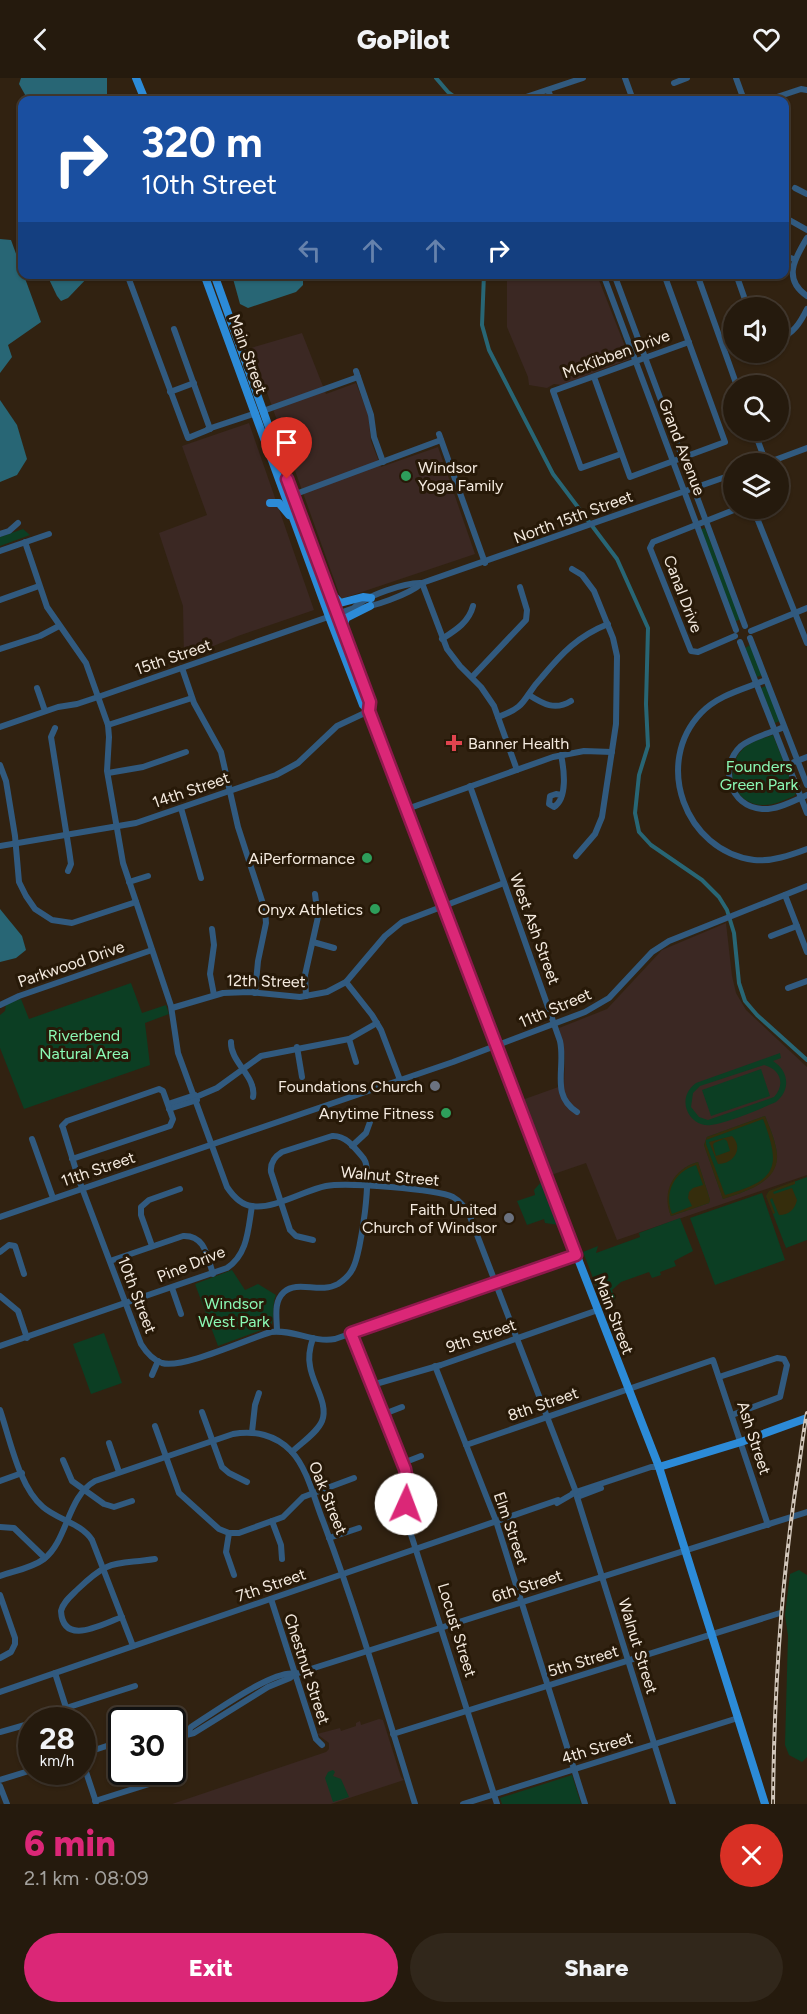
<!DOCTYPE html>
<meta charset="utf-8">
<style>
:root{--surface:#251a0d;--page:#31271b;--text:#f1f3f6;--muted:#a3a19d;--line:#42382e;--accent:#db2777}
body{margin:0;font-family:Figtree,sans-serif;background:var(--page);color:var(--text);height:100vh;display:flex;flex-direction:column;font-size:22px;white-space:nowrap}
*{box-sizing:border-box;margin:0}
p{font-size:20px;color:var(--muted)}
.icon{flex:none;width:33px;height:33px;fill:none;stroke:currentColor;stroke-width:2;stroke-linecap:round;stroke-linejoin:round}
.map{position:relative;height:1726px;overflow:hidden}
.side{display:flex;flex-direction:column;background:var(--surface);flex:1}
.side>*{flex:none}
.banner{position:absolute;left:18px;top:18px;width:771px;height:183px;border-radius:12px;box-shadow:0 2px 4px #0004,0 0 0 2px var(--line);background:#1a4fa0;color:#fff;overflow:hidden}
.tools{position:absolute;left:723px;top:219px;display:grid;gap:12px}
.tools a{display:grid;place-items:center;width:66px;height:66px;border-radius:50%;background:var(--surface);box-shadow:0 2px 4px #0004,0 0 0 2px var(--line);font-size:30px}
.speed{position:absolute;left:18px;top:1629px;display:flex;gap:12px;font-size:30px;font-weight:700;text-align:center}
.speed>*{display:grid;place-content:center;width:78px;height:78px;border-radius:50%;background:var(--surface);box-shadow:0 2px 4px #0004,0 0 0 2px var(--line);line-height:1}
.speed small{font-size:15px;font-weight:400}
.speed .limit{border:3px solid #111;border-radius:9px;background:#fff;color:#111}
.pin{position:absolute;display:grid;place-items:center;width:51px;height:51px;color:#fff;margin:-62px -26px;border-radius:50% 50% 50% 0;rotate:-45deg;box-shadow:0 0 6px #0007}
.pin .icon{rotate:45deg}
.me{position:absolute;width:66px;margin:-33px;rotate:2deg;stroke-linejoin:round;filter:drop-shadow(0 0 4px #0008)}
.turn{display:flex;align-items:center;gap:21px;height:126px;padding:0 24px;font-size:27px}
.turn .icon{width:78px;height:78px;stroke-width:2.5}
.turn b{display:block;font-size:42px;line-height:51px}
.lanes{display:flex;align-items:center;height:57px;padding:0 24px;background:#0003;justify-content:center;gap:30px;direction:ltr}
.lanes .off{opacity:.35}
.round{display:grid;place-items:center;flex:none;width:63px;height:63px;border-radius:32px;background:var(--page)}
.summary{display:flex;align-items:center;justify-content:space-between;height:102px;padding:0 24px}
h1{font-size:36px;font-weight:800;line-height:45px;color:var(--accent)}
.action{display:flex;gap:12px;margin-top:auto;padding:12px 24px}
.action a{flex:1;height:69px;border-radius:36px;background:var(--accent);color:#fff;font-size:24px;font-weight:800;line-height:69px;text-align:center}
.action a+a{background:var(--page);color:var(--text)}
header{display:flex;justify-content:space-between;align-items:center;height:78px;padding:0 24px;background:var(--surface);font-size:27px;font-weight:800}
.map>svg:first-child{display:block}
.commercial{fill:#3b2823}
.green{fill:#0c3e23;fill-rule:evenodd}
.sand{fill:#352d0c;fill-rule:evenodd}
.water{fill:#286675}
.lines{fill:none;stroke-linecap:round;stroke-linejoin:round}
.canal{stroke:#286675;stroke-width:4}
.minor{stroke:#315a7f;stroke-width:6}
.major{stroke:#2c8bd8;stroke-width:8}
.rail-casing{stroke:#d1c6ba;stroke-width:4}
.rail{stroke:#271908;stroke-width:1.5;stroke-dasharray:4.5;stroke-linecap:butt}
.route-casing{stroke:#8e194d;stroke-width:15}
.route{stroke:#db2777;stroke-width:10}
.leisure-dot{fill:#2e9e5b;stroke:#271908;stroke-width:2}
.health-dot{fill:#e0444e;stroke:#271908;stroke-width:2}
.worship-dot{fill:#6b7280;stroke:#271908;stroke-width:2}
.labels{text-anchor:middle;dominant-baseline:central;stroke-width:6;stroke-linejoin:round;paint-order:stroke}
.street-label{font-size:16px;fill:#f4eadf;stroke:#271908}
.poi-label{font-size:16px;fill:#f4eadf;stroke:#271908;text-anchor:end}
.park-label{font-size:16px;fill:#8af9b4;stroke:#271908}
</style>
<header><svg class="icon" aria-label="back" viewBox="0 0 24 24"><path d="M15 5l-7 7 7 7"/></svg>GoPilot<svg class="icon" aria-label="heart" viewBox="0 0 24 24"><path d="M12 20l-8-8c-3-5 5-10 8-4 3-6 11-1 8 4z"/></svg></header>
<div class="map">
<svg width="807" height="1726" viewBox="0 0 807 1726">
<rect width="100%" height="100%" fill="#312211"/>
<g class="commercial">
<path d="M513 197H597L630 281 562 307 554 306 547 310 529 307 528 299 507 249V201Z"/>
<path d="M302 255 326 316 356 305 368 336 371 363 381 389 438 369 475 476 341 521 251 270Z"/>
<path d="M249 345 314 532 238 558 184 580 183 528 159 455 207 437 182 368Z"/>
<path d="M726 845 732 898 736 915 746 932 807 989V1097L617 1162 586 1085 551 1097 522 1022 564 1007 565 979 559 950 607 931 662 872Z"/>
<path d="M379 1641 383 1642 401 1699 404 1702 331 1726H172L326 1674 329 1671V1665L317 1656 340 1650 341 1653 356 1648V1645L360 1643 361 1647Z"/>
</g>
<g class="green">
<path d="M705 450 740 541 735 544 699 452Z"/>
<path d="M23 451 30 457 0 468V459Z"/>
<path d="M750 567 762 597 757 599 745 570Z"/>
<path d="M766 608 780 643 775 645 761 610Z"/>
<path d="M773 657 796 715 794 718C784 722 773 728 762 727 733 726 723 690 743 671 750 664 763 660 773 657Z"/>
<path d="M131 905 142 935 166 927 169 936 145 945 150 987 24 1031 0 970V937L5 933 6 926 21 921 29 941Z"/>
<path d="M780 975 781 980 773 983C789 993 791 1012 776 1024 762 1030 719 1049 705 1047 696 1046 688 1038 686 1029 684 1019 688 1011 696 1005ZM764 987C780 991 786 1006 774 1019L708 1042 699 1039 691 1029 693 1015 700 1008Z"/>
<path d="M761 991 770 1018 711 1038 702 1012Z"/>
<path d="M765 1038C769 1048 774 1059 776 1070 783 1103 747 1113 723 1121L704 1067 707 1059Z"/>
<path d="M698 1084 710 1122 709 1125 671 1138C662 1114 673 1091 698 1084Z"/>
<path d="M807 1099V1162L786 1170 766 1118 769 1113Z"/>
<path d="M542 1103 559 1147 545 1145 544 1141 527 1147 517 1123 535 1117 534 1112Z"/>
<path d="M762 1115 785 1182 715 1207 690 1140Z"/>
<path d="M680 1140 693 1173 674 1183 676 1188 660 1194 661 1197 652 1200 649 1194 621 1204 612 1212 616 1221 608 1224 611 1231H605L583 1174 598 1168 596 1175 640 1159 639 1155Z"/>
<path d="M232 1192 245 1212 258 1206 276 1217C271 1228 276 1240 270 1249L218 1268 195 1206Z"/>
<path d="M104 1255 122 1305 91 1316 73 1266Z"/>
<path d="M799 1492 807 1497V1679L802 1684 789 1677 785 1667 788 1558 785 1537 790 1496Z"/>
<path d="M333 1692 335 1694 333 1698 341 1701 349 1719 333 1724 325 1700 328 1694Z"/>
<path d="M572 1697 581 1726H502L500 1720Z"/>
</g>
<g class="sand">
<path d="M765 1038C769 1048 774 1059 776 1070 784 1103 747 1113 723 1121L704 1067 707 1059ZM763 1041C782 1091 776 1102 725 1117L706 1066V1062Z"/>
<path d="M732 1058C744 1070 734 1086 718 1086L709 1064ZM724 1061 727 1063 730 1073 716 1078 713 1067 714 1065Z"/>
<path d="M698 1084 710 1122 709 1125 671 1138C661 1114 673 1091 698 1084ZM696 1087 703 1107 693 1110 689 1114 688 1120 692 1128 672 1136C664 1114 674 1094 696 1087Z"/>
<path d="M795 1103V1106L773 1114 774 1116 792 1110 797 1122C795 1131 789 1137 779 1137L772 1120 770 1122 775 1135 773 1136 766 1118 769 1113Z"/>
</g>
<g class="water">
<path d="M21 0H107V22H28L19 6Z"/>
<path d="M0 161 11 162 41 244 8 267 12 279 0 295Z"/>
<path d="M47 197V196L90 197 68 220 61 223 57 218Z"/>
<path d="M232 197H303V207L296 214 248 230 240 226Z"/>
<path d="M0 322 17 347 27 381 17 397 0 404Z"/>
<path d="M0 831 22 858 26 872 16 880 0 884Z"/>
</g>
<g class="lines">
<g class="canal">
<path d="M436 0 448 14 459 22"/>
<path d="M484 196 482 247 489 272 553 396 617 481 648 550 646 626 648 668 639 697 635 735 639 754 651 767 702 802 719 819 727 832 734 855 739 905 745 923 757 937 807 982"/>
</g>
<g class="minor">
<path d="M625 0 633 22"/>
<path d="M736 0 744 22"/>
<path d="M674 5 687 0"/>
<path d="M548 12 552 22"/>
<path d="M517 22 583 0"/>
<path d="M768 22 801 11 807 12"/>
<path d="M795 110 807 116"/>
<path d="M784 139 807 152"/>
<path d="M807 160C795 180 782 201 807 218"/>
<path d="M784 178 794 181"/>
<path d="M127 196 188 360 210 351"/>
<path d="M603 196 736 552"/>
<path d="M614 196 745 548"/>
<path d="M697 196 737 308"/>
<path d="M736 196 748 230"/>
<path d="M174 251 210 351"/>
<path d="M778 262C794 255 800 245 807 231"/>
<path d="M356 293 371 337 374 359 383 384"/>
<path d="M594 299 630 399 725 364 664 196"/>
<path d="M170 314 194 305"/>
<path d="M263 333 358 299"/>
<path d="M208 351 256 335"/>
<path d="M754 352 766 385"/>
<path d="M439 356 485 485"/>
<path d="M621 376 581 390 553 313 689 264"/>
<path d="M764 386 807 370"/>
<path d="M293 417 441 362"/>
<path d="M753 430 807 565"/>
<path d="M0 456 9 453 18 445"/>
<path d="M25 464 47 529 86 585 108 647 109 659 107 693 123 785 171 928 178 975 227 1109C233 1118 241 1127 252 1128 273 1132 305 1112 326 1108 346 1104 436 1111 453 1119 460 1123 465 1129 469 1136L576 1414 557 1425"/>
<path d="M0 473 49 456"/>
<path d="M572 491 582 497 594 513 613 560 617 578 616 646 602 739 595 756 576 778"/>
<path d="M422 505 447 571 460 588 481 609 494 628 517 692"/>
<path d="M0 522 39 508"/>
<path d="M354 530C365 518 406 504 422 505"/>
<path d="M751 553 807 530"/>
<path d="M735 558 698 574 691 573 650 470 653 464 739 430"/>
<path d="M750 560 807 707"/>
<path d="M442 561C456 552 469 544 473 528"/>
<path d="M740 564 807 735"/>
<path d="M0 571 40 558 59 548"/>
<path d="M182 590 194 625 221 674 238 749 265 832 266 845 258 883 255 915"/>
<path d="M472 599 526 542 527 532 520 509"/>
<path d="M766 602C744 611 718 617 701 635 653 685 685 773 754 782 771 784 791 777 807 771"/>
<path d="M37 610 45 633"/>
<path d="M529 617C543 626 555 633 571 623"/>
<path d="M498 639C529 628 522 620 542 599 562 575 578 558 608 546"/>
<path d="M108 647 192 620"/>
<path d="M0 649 58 629 77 626 98 619 354 530C370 531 410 516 422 505L734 396"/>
<path d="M784 649C771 655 752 659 741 668 718 689 730 729 762 731 777 732 793 723 807 717"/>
<path d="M55 650 51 659 69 772 71 786 68 793"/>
<path d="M561 677C564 691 568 720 554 729L549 726 550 718 556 716 561 717"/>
<path d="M794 684 807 679"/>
<path d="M0 687 6 703 15 758 19 804 26 818 35 831 52 842 72 845 136 824"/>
<path d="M108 695 143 689 186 674"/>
<path d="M470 708 560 963C566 990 550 1017 577 1034"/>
<path d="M181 730 201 800"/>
<path d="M407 731 553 679 584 673 612 674"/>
<path d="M0 768 136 745 276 697 298 685 337 648 369 633"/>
<path d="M129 804 148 798"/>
<path d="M785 817 807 874"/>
<path d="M212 851 214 867 210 896 214 917"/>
<path d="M771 858 797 848"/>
<path d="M313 864 334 870"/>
<path d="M346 904 372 937 381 952 400 1002"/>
<path d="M788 910 807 903"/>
<path d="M306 918 305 897 318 839 315 816"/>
<path d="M0 927 19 918 152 872"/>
<path d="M172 930 223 915 249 914 300 919 327 914 346 904 385 858 402 844 504 805"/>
<path d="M349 961 356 984"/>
<path d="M231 964C230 984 257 999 253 1019"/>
<path d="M297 969 302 999"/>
<path d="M196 1019 217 1010 261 978 349 961 377 945"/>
<path d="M168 1026 195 1017"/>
<path d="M169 1031 197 1022"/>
<path d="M32 1061 53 1120"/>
<path d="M352 1068 366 1055 370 1044"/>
<path d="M72 1081 170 1048 173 1041 163 1013 159 1011 67 1043 62 1048 63 1050 79 1102 141 1266C146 1274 153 1282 162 1285 183 1291 247 1261 271 1254 293 1251 313 1265 335 1261L576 1177"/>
<path d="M0 1139 453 984 585 934 609 920 652 874 669 863 807 808"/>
<path d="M152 1168 141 1137V1129L149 1122 180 1111"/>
<path d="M0 1174 9 1167 15 1168 24 1196"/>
<path d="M110 1183 183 1158C205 1157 207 1178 213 1196"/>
<path d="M172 1210 181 1236"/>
<path d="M0 1218 18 1233 27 1260"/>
<path d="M277 1253C277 1240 273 1224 284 1214 298 1202 320 1216 338 1206 344 1202 350 1197 353 1190 361 1175 373 1093 364 1081 355 1070 346 1057 332 1058L282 1074C274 1079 270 1085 271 1094L290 1152 296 1158 313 1162"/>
<path d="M351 1255 405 1391C410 1408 404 1427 407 1444L497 1726"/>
<path d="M0 1268 227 1190C248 1176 248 1151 252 1128"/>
<path d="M435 1288 496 1443 585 1726"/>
<path d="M152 1297 158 1283"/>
<path d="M719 1299 777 1280 784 1281 787 1287 780 1319 732 1337"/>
<path d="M372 1307 441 1287 598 1232"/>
<path d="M0 1332C10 1361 19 1409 43 1429 58 1442 81 1445 92 1462L133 1568"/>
<path d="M202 1334 222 1389 229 1395 247 1404"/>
<path d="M384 1336 402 1329"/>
<path d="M155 1348 179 1415 219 1451 229 1455H239L283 1439 303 1419 354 1400"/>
<path d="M252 1354 255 1327 259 1315"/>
<path d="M109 1365 119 1394"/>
<path d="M466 1367 713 1282 768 1447"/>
<path d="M292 1374C301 1365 317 1355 322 1343 329 1326 312 1305 310 1288 308 1279 310 1269 313 1260"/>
<path d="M63 1382 72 1403 104 1426 114 1429 132 1423"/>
<path d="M403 1385 421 1378"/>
<path d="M0 1403 22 1395"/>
<path d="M583 1414 577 1419 673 1726"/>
<path d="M573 1415 651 1389H659"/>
<path d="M580 1418 601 1410"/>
<path d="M272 1443 281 1467 282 1481"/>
<path d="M0 1449 14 1450 45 1480"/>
<path d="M229 1455 226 1474 234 1497"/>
<path d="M329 1460 359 1450"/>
<path d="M0 1498C14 1493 32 1490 44 1481 68 1462 67 1419 95 1403L233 1356C254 1352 276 1357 291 1373 308 1391 314 1421 323 1443 358 1536 386 1632 415 1726"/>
<path d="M0 1517 15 1560V1566L11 1574 0 1580"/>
<path d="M271 1521 316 1661 322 1667"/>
<path d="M122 1539C102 1546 63 1569 61 1533 63 1524 71 1518 78 1511 110 1480 114 1487 155 1481"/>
<path d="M55 1595 70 1642"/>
<path d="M0 1614 558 1422"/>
<path d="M66 1630 135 1608"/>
<path d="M0 1654 32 1645"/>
<path d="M393 1656 780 1535"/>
<path d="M186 1657 194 1655 268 1609 290 1600 295 1596 807 1434"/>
<path d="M186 1657 191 1649C210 1637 275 1590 295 1596"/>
<path d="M82 1676 122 1663"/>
<path d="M82 1682 96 1724"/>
<path d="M49 1694 50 1698"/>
<path d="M0 1702 32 1692"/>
<path d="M0 1708 7 1726"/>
<path d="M95 1723 184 1695"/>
<path d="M463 1726 738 1640"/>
</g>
<g class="major">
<path d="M136 0 145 22"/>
<path d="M204 196 331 544 363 627 369 633 498 975 659 1389 765 1726"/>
<path d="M214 196 336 536 370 624 369 633"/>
<path d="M270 425H279L289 437"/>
<path d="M333 517 340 525 363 519 371 520"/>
<path d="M346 552 344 546 346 540 370 528"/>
<path d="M659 1389 741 1364 807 1340"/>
</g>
<defs>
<path id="rail" d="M773 1726C774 1614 781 1504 798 1394 801 1375 803 1355 807 1335"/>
</defs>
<use href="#rail" class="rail-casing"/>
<use href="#rail" class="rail"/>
</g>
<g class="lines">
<defs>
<path id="route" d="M287 401 370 624 369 633 576 1177 351 1255 405 1391 407 1402 406 1426"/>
</defs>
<use href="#route" class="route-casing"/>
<use href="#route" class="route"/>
</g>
<g class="leisure-dot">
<circle cx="406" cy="398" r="6"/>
<circle cx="367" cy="780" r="6"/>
<circle cx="375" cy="831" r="6"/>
<circle cx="446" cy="1035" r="6"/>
</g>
<path class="health-dot" d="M451 656h6v6h6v6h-6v6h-6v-6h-6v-6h6z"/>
<g class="worship-dot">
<circle cx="435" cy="1008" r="6"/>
<circle cx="509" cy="1140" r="6"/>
</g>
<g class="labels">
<g class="street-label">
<text transform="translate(248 276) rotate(70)">Main Street</text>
<text transform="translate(616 276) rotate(-20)">McKibben Drive</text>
<text transform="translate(682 369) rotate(69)">Grand Avenue</text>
<text transform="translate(573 439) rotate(-20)">North 15th Street</text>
<text transform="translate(683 516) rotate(69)">Canal Drive</text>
<text transform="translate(173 579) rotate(-19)">15th Street</text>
<text transform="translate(191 712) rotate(-19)">14th Street</text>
<text transform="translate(535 851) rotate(70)">West Ash Street</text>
<text transform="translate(71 886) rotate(-19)">Parkwood Drive</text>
<text transform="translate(266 903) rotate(1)">12th Street</text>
<text transform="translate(555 930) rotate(-23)">11th Street</text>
<text transform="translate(98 1091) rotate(-19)">11th Street</text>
<text transform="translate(390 1098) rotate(5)">Walnut Street</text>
<text transform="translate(191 1186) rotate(-22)">Pine Drive</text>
<text transform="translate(137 1217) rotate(69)">10th Street</text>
<text transform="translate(614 1237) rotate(69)">Main Street</text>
<text transform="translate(481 1258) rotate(-19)">9th Street</text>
<text transform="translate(543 1326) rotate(-19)">8th Street</text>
<text transform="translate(754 1360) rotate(72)">Ash Street</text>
<text transform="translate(328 1420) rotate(68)">Oak Street</text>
<text transform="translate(511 1450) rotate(71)">Elm Street</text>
<text transform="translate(271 1507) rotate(-19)">7th Street</text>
<text transform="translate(527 1508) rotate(-18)">6th Street</text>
<text transform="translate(457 1552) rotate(73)">Locust Street</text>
<text transform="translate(638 1568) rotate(73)">Walnut Street</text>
<text transform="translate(583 1583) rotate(-17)">5th Street</text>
<text transform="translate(307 1591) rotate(72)">Chestnut Street</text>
<text transform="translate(597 1670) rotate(-17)">4th Street</text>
</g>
<g class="poi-label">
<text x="418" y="389" text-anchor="start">Windsor<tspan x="418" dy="18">Yoga Family</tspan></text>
<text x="468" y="665" text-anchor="start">Banner Health</text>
<text x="355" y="780">AiPerformance</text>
<text x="363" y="831">Onyx Athletics</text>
<text x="423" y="1008">Foundations Church</text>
<text x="434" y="1035">Anytime Fitness</text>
<text x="497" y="1131">Faith United<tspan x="497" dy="18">Church of Windsor</tspan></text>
</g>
<g class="park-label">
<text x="759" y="688">Founders<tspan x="759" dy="18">Green Park</tspan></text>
<text x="84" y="957">Riverbend<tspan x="84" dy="18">Natural Area</tspan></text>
<text x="234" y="1225">Windsor<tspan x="234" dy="18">West Park</tspan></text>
</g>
</g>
</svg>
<div class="tools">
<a><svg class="icon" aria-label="sound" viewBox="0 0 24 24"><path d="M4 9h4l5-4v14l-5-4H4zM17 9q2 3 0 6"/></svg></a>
<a><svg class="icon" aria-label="search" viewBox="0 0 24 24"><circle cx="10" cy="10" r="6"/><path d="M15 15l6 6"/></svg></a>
<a><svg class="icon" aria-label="layers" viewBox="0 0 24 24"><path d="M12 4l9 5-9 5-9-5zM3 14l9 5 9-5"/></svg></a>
</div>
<div class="speed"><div>28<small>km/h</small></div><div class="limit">30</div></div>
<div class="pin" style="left:287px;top:401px;background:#d93025"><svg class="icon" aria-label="arrive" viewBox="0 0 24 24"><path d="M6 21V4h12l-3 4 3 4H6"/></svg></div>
<svg class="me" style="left:406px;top:1426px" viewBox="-20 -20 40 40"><circle r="19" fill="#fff"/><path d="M0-13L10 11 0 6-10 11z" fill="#db2777"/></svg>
<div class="banner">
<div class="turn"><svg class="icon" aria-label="right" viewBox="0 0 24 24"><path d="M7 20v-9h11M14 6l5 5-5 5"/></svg><div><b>320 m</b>10th Street</div></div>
<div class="lanes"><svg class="icon off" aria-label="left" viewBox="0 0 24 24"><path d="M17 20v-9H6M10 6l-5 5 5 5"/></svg><svg class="icon off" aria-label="ahead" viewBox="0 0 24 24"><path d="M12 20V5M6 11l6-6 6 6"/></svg><svg class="icon off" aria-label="ahead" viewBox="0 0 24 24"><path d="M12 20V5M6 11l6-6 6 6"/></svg><svg class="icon" aria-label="right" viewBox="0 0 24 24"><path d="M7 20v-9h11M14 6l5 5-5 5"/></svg></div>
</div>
</div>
<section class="side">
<div class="summary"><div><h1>6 min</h1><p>2.1 km · 08:09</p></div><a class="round" style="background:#d93025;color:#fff"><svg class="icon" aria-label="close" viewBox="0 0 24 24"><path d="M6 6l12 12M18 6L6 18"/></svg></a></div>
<div class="action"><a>Exit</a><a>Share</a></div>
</section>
